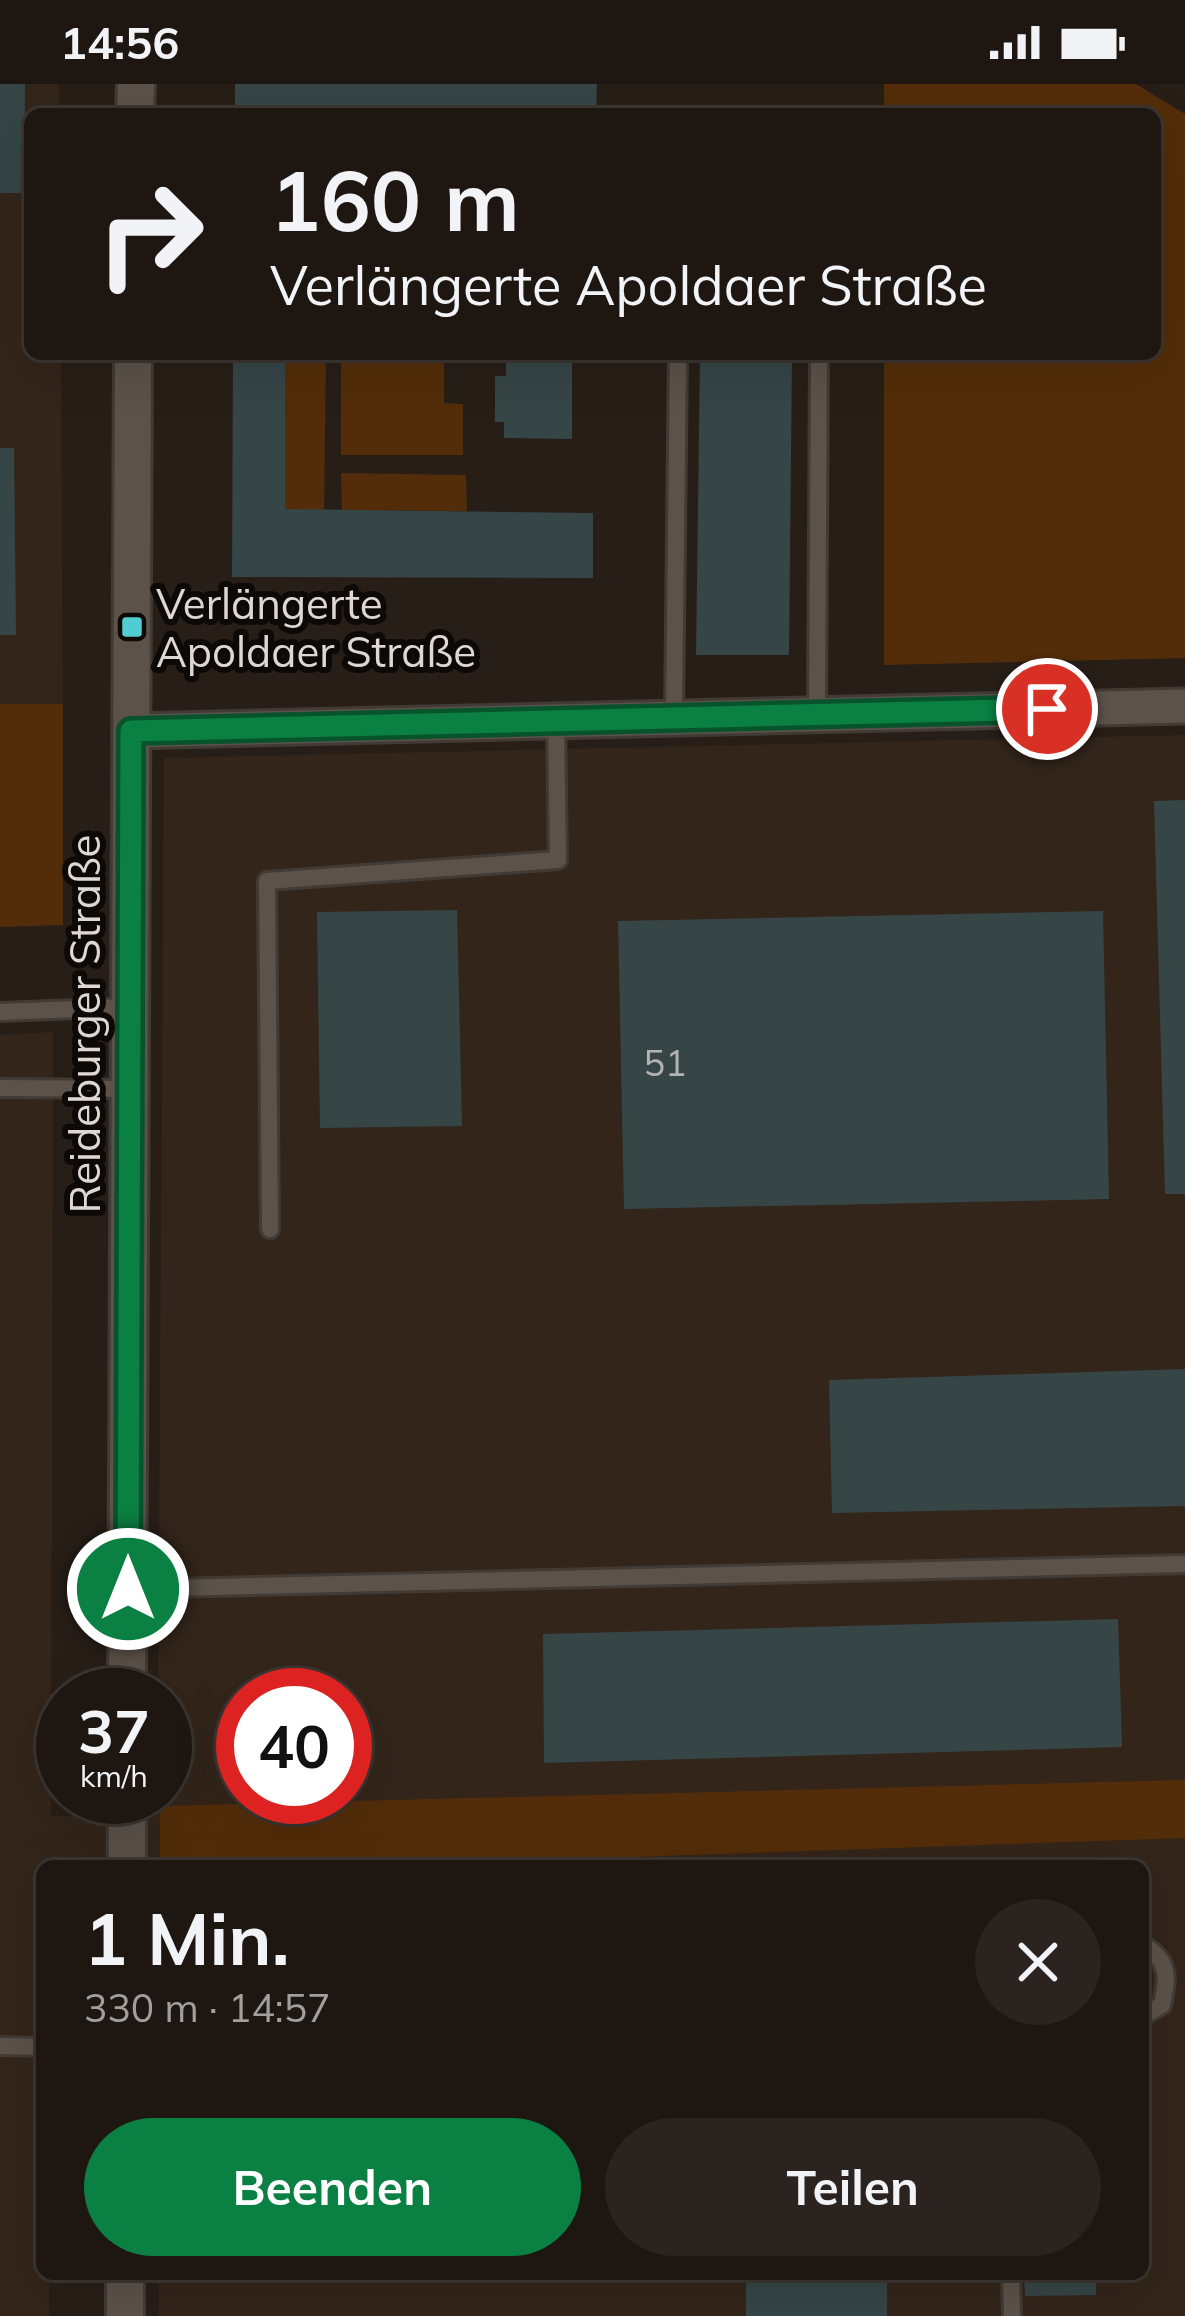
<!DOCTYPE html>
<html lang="de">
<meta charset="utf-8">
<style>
:root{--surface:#1d1611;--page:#2a231f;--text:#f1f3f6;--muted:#a09f9f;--line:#3b3531;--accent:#0b8043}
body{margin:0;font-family:Mulish,sans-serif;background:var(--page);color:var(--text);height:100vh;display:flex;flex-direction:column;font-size:45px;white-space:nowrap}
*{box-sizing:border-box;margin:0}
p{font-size:39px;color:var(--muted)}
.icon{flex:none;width:66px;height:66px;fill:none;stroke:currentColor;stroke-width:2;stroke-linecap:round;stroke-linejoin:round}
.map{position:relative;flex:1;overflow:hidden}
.side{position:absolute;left:36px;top:1776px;width:1113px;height:420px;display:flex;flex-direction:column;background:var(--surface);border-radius:18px;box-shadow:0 12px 48px #0002,0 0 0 3px var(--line)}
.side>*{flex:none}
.top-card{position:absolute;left:24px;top:24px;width:1137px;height:252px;border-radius:18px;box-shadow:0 12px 48px #0002,0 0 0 3px var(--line);background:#1d1611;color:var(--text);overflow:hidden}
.speed{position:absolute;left:36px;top:1584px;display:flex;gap:24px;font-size:60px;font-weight:700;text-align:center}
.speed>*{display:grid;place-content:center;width:156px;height:156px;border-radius:50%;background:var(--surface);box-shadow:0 12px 48px #0002,0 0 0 3px var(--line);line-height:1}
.speed small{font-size:30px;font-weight:400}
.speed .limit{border:18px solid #d22;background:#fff;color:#111}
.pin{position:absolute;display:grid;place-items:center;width:102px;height:102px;color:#fff;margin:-51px;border:6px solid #fff;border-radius:50%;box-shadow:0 3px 12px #0007}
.me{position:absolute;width:132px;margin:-66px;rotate:0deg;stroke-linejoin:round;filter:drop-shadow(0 0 9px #0008)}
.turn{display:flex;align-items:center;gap:42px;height:252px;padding:0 48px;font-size:54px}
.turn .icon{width:156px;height:156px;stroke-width:2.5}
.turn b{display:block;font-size:84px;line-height:102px}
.round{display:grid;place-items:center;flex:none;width:126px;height:126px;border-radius:63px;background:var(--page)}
.headline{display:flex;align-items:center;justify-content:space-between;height:204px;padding:0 48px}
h1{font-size:72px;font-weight:700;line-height:90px}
.cta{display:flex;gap:24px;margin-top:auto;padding:24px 48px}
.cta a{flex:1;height:138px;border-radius:72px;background:var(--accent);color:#fff;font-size:48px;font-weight:700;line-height:138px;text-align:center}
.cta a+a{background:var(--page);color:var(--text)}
.status{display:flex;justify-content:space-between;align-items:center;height:84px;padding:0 60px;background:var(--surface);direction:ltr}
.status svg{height:33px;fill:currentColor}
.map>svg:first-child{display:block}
.built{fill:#33251a;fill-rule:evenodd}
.green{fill:#532d09}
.building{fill:#364546}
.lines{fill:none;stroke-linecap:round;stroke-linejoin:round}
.lane-casing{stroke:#413a35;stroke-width:22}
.street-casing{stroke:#413a35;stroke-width:39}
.secondary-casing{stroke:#413a35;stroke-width:42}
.lane{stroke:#5c524a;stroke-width:16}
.street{stroke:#5c524a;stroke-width:33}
.secondary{stroke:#5c524a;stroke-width:36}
.route-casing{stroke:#07532c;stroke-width:30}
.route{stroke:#0b8043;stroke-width:21}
.poi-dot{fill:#51ccd1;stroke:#0d0906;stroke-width:4.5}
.labels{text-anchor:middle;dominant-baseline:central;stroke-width:12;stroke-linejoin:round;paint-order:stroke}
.number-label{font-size:36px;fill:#b4b2b0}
.poi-label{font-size:42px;fill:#ded7d3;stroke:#0d0906;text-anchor:start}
.street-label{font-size:42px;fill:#ded7d3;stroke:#0d0906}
</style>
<div class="status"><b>14:56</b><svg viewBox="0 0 49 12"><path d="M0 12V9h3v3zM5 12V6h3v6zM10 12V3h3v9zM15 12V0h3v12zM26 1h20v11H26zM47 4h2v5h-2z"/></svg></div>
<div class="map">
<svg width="1185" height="2232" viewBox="0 0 1185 2232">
<rect width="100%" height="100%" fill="#271e17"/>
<g class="built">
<path d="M0 0H59L60 30H30V270H61L63 620H0Z"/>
<path d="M1185 651V2232H159V2190H1143V1782L157 1779 42 1782V2190H49V2232H0V951L53 948 51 1732H157V1713H165V1611H158L164 674ZM243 1611H345V1713H243Z"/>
</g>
<g class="green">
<path d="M884 0H1136L1185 30V574L884 581V270H1155V30H884Z"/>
<path d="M285 270H326L324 426 285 425Z"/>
<path d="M341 270H444V319L463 320V371H341Z"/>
<path d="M341 389 466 391 467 427 342 426Z"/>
<path d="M0 620H63V841L0 843Z"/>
<path d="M1185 1696V1754L370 1782H160V1722Z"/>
</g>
<g class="building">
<path d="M0 0H25L24 109H0Z"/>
<path d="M235 0H597L596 29 235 30Z"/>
<path d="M233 270H285V425L593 429V494L232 493Z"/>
<path d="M506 270H572V355L504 354V338H495V292H506Z"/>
<path d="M700 270H792L789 571H696Z"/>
<path d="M0 364H14L16 551H0Z"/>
<path d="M1185 716V1110H1165L1154 717Z"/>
<path d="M457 826 462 1042 320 1044 317 828Z"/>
<path d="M1103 827 1109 1115 624 1125 618 837Z"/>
<path d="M1185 1285V1422L832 1429 829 1296Z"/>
<path d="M1118 1535 1122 1663 544 1679 543 1550Z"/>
<rect x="746" y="2190" width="141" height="42"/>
<path d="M1024 2190H1096V2211L1025 2212Z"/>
</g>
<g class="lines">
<defs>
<g id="lane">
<path d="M817 630 819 270"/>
<path d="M674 632 678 270"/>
<path d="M0 928 129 923"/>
<path d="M0 1004 129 1005"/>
<path d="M270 1145 267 797 558 776 556 635"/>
<path d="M129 1505 1185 1480"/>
<path d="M1143 1861C1170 1877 1168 1893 1162 1921L1143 1932"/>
<path d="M0 1962 42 1963"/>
<path d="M1011 2190 1012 2232"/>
</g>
<path id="street" d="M131 647 1185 622"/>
<g id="secondary">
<path d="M135 30 136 0"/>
<path d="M127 1611 133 270"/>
<path d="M127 1782V1713"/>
<path d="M125 2232V2190"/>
</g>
</defs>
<use href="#lane" class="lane-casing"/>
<use href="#street" class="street-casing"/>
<use href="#secondary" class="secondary-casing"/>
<use href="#lane" class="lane"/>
<use href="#street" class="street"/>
<use href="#secondary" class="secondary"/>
</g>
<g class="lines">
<defs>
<path id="route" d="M128 1505 131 647 1047 625"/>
</defs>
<use href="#route" class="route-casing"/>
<use href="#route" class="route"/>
</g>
<rect class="poi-dot" x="120" y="531" width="24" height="24" rx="6"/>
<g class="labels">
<g class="number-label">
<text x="665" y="978">51</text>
</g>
<g class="poi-label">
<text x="156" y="519">Verlängerte<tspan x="156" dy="48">Apoldaer Straße</tspan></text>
</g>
<g class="street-label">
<text transform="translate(84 940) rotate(-90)">Reideburger Straße</text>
</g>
</g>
</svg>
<div class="speed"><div>37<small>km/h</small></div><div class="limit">40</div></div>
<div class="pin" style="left:1047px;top:625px;background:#d93025"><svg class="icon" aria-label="arrive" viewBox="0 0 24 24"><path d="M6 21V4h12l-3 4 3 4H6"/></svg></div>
<svg class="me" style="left:128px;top:1505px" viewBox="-20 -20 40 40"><circle r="17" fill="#0b8043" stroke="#fff" stroke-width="3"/><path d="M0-11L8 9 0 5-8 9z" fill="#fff"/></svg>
<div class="top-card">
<div class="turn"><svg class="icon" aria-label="right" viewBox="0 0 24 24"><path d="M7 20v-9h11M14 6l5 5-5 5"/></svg><div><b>160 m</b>Verlängerte Apoldaer Straße</div></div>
</div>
<section class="side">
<div class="headline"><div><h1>1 Min.</h1><p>330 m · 14:57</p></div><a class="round"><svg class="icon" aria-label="close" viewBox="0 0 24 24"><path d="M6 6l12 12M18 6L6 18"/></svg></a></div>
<div class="cta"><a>Beenden</a><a>Teilen</a></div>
</section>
</div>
